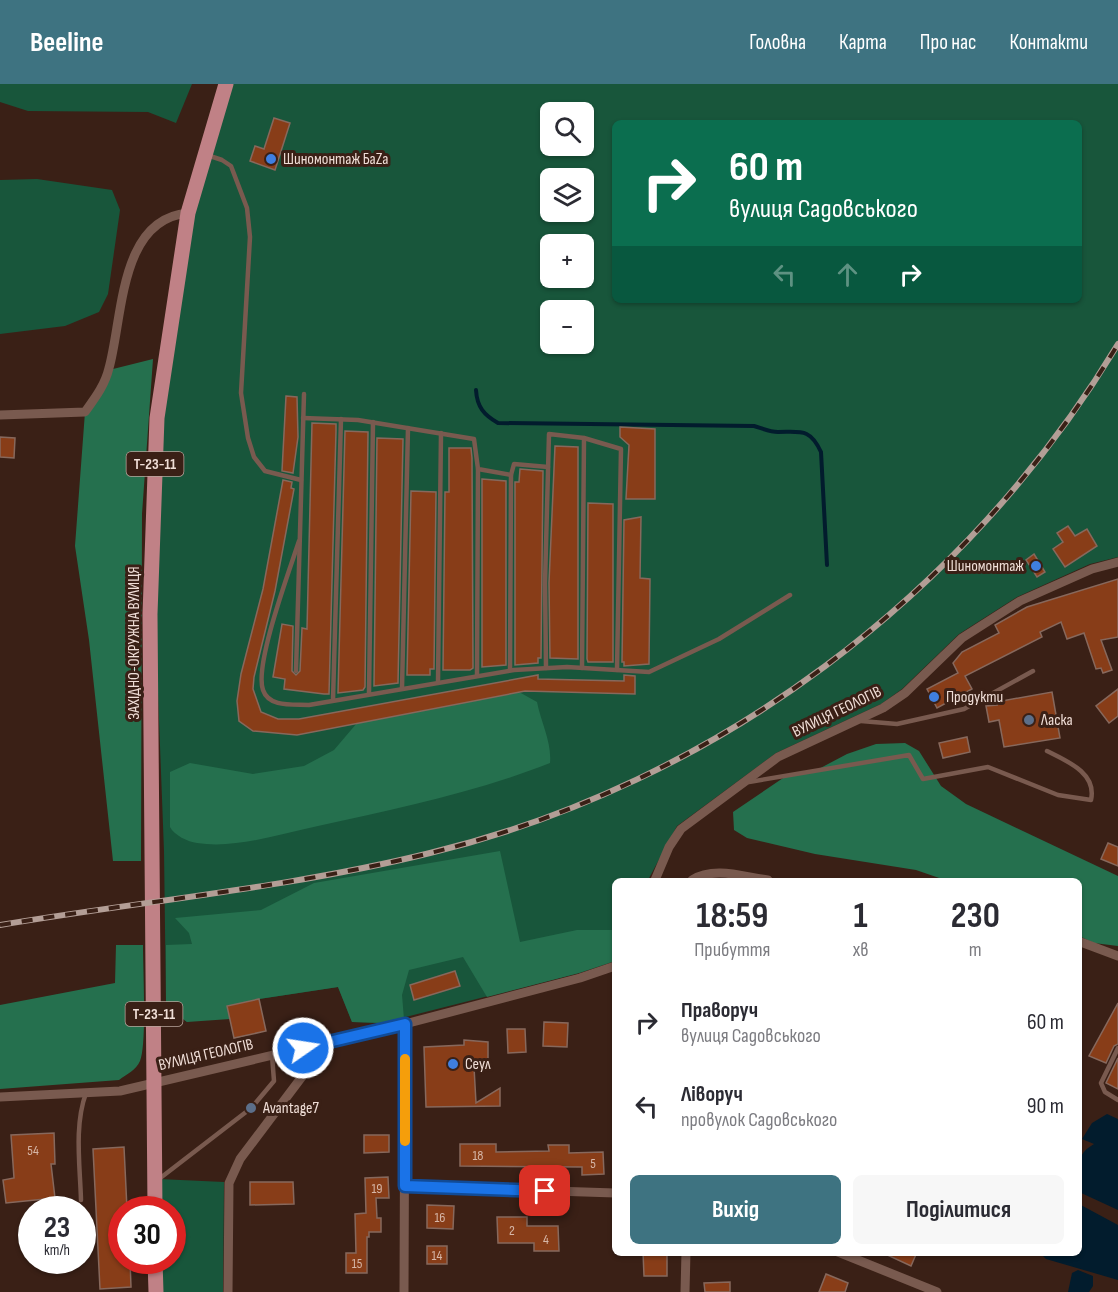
<!DOCTYPE html>
<html lang="uk">
<meta charset="utf-8">
<style>
:root{--surface:#fff;--page:#f7f7f7;--text:#2b2b33;--muted:#7c7c81;--accent:#3e7381}
body{margin:0;font-family:"Sofia Sans Condensed",sans-serif;background:var(--page);color:var(--text);height:100vh;display:flex;flex-direction:column;font-size:22px;white-space:nowrap}
*{box-sizing:border-box;margin:0}
p{font-size:20px;color:var(--muted)}
.icon{flex:none;width:33px;height:33px;fill:none;stroke:currentColor;stroke-width:2;stroke-linecap:round;stroke-linejoin:round}
.map{position:relative;flex:1;overflow:hidden}
.panel{position:absolute;left:612px;top:794px;width:470px;height:378px;display:flex;flex-direction:column;background:var(--surface);border-radius:9px;box-shadow:0 2px 4px #0004}
.panel>*{flex:none}
.banner{position:absolute;left:612px;top:36px;width:470px;height:183px;border-radius:9px;box-shadow:0 2px 4px #0004;background:#0b6e4f;color:#fff;overflow:hidden}
.fabs{position:absolute;left:540px;top:18px;display:grid;gap:12px}
.fabs a{display:grid;place-items:center;width:54px;height:54px;border-radius:9px;background:var(--surface);box-shadow:0 2px 4px #0004;font-size:30px}
.speed{position:absolute;left:18px;top:1112px;display:flex;gap:12px;font-size:30px;font-weight:700;text-align:center}
.speed>*{display:grid;place-content:center;width:78px;height:78px;border-radius:50%;background:var(--surface);box-shadow:0 2px 4px #0004;line-height:1}
.speed small{font-size:15px;font-weight:400}
.speed .limit{border:9px solid #d22;background:#fff;color:#111}
.pin{position:absolute;display:grid;place-items:center;width:51px;height:51px;color:#fff;margin:-26px;border-radius:12px;box-shadow:0 3px 9px #0006}
.me{position:absolute;width:66px;margin:-33px;rotate:77deg;stroke-linejoin:round;filter:drop-shadow(0 0 4px #0008)}
.turn{display:flex;align-items:center;gap:21px;height:126px;padding:0 18px;font-size:27px}
.turn .icon{width:78px;height:78px;stroke-width:2.5}
.turn b{display:block;font-size:42px;line-height:51px}
.lanes{display:flex;align-items:center;height:57px;padding:0 18px;background:#0003;justify-content:center;gap:30px;direction:ltr}
.lanes .off{opacity:.35}
.eta{display:flex;justify-content:space-evenly;align-items:center;height:102px;text-align:center}
.eta b{font-size:36px;font-weight:700;line-height:42px}
.primary-button{display:flex;gap:12px;margin-top:auto;padding:12px 18px}
.primary-button a{flex:1;height:69px;border-radius:9px;background:var(--accent);color:#fff;font-size:24px;font-weight:700;line-height:69px;text-align:center}
.primary-button a+a{background:var(--page);color:var(--text)}
ul{padding:0;list-style:none}
li{display:flex;align-items:center;gap:18px;height:84px;padding:0 18px}
li div{flex:1}
li b{display:block;font-size:22px}
li em{font-style:normal}
header{display:flex;align-items:center;gap:36px;box-sizing:border-box;height:84px;padding:0 30px;background:var(--accent);color:#fff}
header strong{font-size:28px}
nav{display:flex;gap:33px;margin-inline-start:auto;font-size:21px}
.map>svg:first-child{display:block}
.green{fill:#18563b;fill-rule:evenodd}
.forest{fill:#25704e}
.water{fill:#021c2d}
.lines{fill:none;stroke-linecap:round;stroke-linejoin:round}
.stream{stroke:#021c2d;stroke-width:4}
.building{fill:#883d18;stroke:#87685c;stroke-width:1.5}
.service{stroke:#795a4f;stroke-width:4.5}
.minor{stroke:#795a4f;stroke-width:9}
.primary{stroke:#c08186;stroke-width:15}
.rail-casing{stroke:#b39e96;stroke-width:6}
.rail{stroke:#3a2016;stroke-width:4;stroke-dasharray:11;stroke-linecap:butt}
.route-casing{stroke:#114b97;stroke-width:15}
.route{stroke:#1a73e8;stroke-width:10}
.slow{stroke:#f59e0b;stroke-width:10}
.shop-dot{fill:#3f7fe0;stroke:#3a2016;stroke-width:2}
.service-dot{fill:#5c6f8a;stroke:#3a2016;stroke-width:2}
.labels{text-anchor:middle;dominant-baseline:central;stroke-width:6;stroke-linejoin:round;paint-order:stroke}
.number-label{font-size:14px;fill:#d6b6a7}
.shield{fill:#3a2016;stroke:#b9a59d;stroke-width:1.5}
.shield-label{font-size:15px;font-weight:bold;fill:#f0ded7}
.poi-label{font-size:16px;fill:#f0ded7;stroke:#3a2016;text-anchor:start}
.street-label{font-size:16px;fill:#f0ded7;stroke:#3a2016}
</style>
<header>
<strong>Beeline</strong>
<nav><a>Головна</a><a>Карта</a><a>Про нас</a><a>Контакти</a></nav>
</header>
<div class="map">
<svg width="1118" height="1208" viewBox="0 0 1118 1208">
<rect width="100%" height="100%" fill="#3a2016"/>
<g class="green">
<path d="M0 0H192L176 39 148 28 28 27 0 18Z"/>
<path d="M231 0H1118V473L1090 480 1017 513 959 550 902 605 881 620 776 669 677 742 648 796H615V877L579 889 382 939 352 938 338 903 259 915 187 938 166 922 164 767 155 530 163 335 193 130ZM550 28H584V62H550ZM615 39H1078V216H615ZM550 94H584V128H550ZM550 160H584V194H550ZM550 226H584V260H550Z"/>
<path d="M37 95 112 106 120 126 108 210 99 228 65 242 0 250V96Z"/>
<path d="M159 1095 224 1098 223 1208H161L160 1176H172V1125H160Z"/>
</g>
<g class="forest">
<path d="M153 275 142 430 141 777H113L89 556 75 462 85 328 109 286Z"/>
<path d="M519 608 537 618C541 638 552 659 550 679 477 708 395 725 318 742 280 750 236 765 197 759 188 758 174 751 170 743V688L190 679 253 690 304 682 334 666 357 639Z"/>
<path d="M905 659 919 667 941 702 966 720 1118 792V862L1094 859 1079 852 1078 796H945L916 786 815 770 747 754 734 746 733 728 789 690 811 689 847 670 876 660Z"/>
<path d="M500 767 520 858 577 846H615V877L579 889 487 913 463 873 409 886 402 911 404 935 382 939 352 938 338 903 259 915 230 935 187 938 166 922V861L192 860 189 849 175 834 261 826 314 799Z"/>
<path d="M116 861H143C143 884 147 960 140 977 136 986 127 990 119 996L0 1005V921L115 899Z"/>
</g>
<g class="water">
<path d="M1107 1030 1118 1035V1126L1079 1108V1093L1082 1091 1079 1088C1078 1074 1082 1067 1094 1060L1082 1055 1092 1039Z"/>
<path d="M1079 1120 1118 1141V1196L1046 1175 1040 1169 1078 1168Z"/>
<path d="M1078 1186 1093 1192V1202L1089 1208H1068L1072 1189Z"/>
</g>
<g class="lines">
<path class="stream" d="M476 306C477 323 484 331 498 339L754 342C761 344 770 348 778 348 801 348 810 344 821 368L827 481"/>
</g>
<g class="building">
<path d="M274 34 290 39 275 86 250 77 255 62 264 65Z"/>
<path d="M286 312 297 313 298 353 293 389 282 387Z"/>
<path d="M312 339 336 340V347L329 610H324L284 605 285 595 273 593 282 540 293 542 292 587 296 591 300 587 302 544 307 545Z"/>
<path d="M620 343 655 345V415H626L629 361 620 353Z"/>
<path d="M345 347 368 348 365 603 363 606 338 609Z"/>
<path d="M0 353 15 354 14 374 0 373Z"/>
<path d="M377 354 403 355 398 599 374 602Z"/>
<path d="M555 362 578 363V575L550 574 549 499Z"/>
<path d="M449 364H471L472 374 473 584 470 586H443L445 408H449Z"/>
<path d="M520 385 543 387 541 574H538V579L515 581V398H519Z"/>
<path d="M482 395 506 397V581L482 583Z"/>
<path d="M283 396 292 398 291 404 294 405 275 507 254 593 253 605 261 628 278 635H299L538 591V595L624 597V591L635 592V610L525 607 297 651 253 647 239 637 237 617 241 590 263 505Z"/>
<path d="M411 407 436 408 434 585H430V591H407Z"/>
<path d="M588 419 613 420V578H588L587 575Z"/>
<path d="M641 433 640 494 650 495 649 580 624 582V578H622L624 436Z"/>
<path d="M1068 442 1075 452 1087 445 1097 462 1065 483 1053 465 1063 458 1057 449Z"/>
<path d="M1034 470 1045 488 1037 493 1026 476Z"/>
<path d="M1118 495V553L1101 556 1112 586 1103 589 1101 584 1096 585 1084 549 1067 555 1061 538 1040 548 1042 553 965 592 972 605 937 624 927 605 958 589 953 579 962 568 999 549 995 541 1027 523Z"/>
<path d="M1118 605V632L1109 639 1096 622Z"/>
<path d="M1052 608 1060 654 1004 663 999 636 989 638 986 622 997 621 996 618Z"/>
<path d="M967 653 970 668 943 674 939 659Z"/>
<path d="M1108 759 1118 763V782L1101 775Z"/>
<path d="M455 887 460 902 414 916 410 901Z"/>
<path d="M259 915 266 947 234 954 227 922Z"/>
<path d="M1118 919V960L1114 962 1106 979 1089 972Z"/>
<path d="M544 938 568 939 567 963 543 962Z"/>
<path d="M507 945H525L526 968 508 969Z"/>
<path d="M464 956 488 958V983H474L476 1019 500 1004V1022L426 1023 424 963 464 961Z"/>
<path d="M1118 974V1005L1106 999Z"/>
<path d="M54 1049 55 1080H51L55 1114 6 1119 3 1096 14 1094 11 1051Z"/>
<path d="M364 1051H389V1068L364 1069Z"/>
<path d="M460 1060H496V1068L549 1067 548 1061H569V1069L603 1068 604 1090 582 1091V1083L460 1082Z"/>
<path d="M124 1063 127 1125H122V1176H130L131 1203 100 1205 93 1065Z"/>
<path d="M388 1093 389 1114H376L377 1134H381V1148H369V1153H367V1189H346V1169H356L355 1130 366 1129 365 1094Z"/>
<path d="M250 1098H293L294 1120 250 1121Z"/>
<path d="M427 1121 454 1122 453 1145 427 1144Z"/>
<path d="M497 1133H527V1142H558L559 1167H534V1159H498Z"/>
<rect x="427" y="1162" width="20" height="18"/>
<path d="M643 1168H667V1192H644Z"/>
<path d="M881 1168H917L911 1182Z"/>
<path d="M826 1190 848 1199 845 1208H819Z"/>
<path d="M730 1198V1208H705L704 1199Z"/>
</g>
<g class="lines">
<g class="service">
<path d="M207 71 222 76 231 82 247 124 250 153 241 309 248 354 254 373 265 387 301 396"/>
<path d="M303 334 358 336 474 355 478 385 511 391 514 380 548 383"/>
<path d="M299 457C290 485 254 581 263 606 269 624 294 620 309 621L514 586 567 583 649 588 719 555 790 511"/>
<path d="M546 584 545 499 549 350 584 354 621 365 617 586"/>
<path d="M582 584 584 354"/>
<path d="M510 586 511 391"/>
<path d="M296 587 304 310"/>
<path d="M477 591 478 385"/>
<path d="M438 598 441 349"/>
<path d="M402 604 408 344"/>
<path d="M369 609 373 338"/>
<path d="M333 616 341 335"/>
<path d="M861 637 897 640 964 625 1033 587"/>
<path d="M749 698 909 671 923 695 988 683 1058 711 1091 716C1097 689 1067 677 1047 667"/>
<path d="M1118 964 1101 999 1105 1008 1118 1016"/>
<path d="M253 1022 274 997 272 971"/>
<path d="M159 1095 246 1028"/>
<path d="M81 1116C80 1081 74 1042 86 1009"/>
</g>
<g class="minor">
<path d="M0 331 85 328C95 314 105 301 109 284 123 234 119 135 188 129"/>
<path d="M655 796 669 763 681 745 778 673 883 624 905 609 962 554 1020 517 1092 485 1118 478"/>
<path d="M692 796C714 782 744 793 768 796"/>
<path d="M1078 857 1118 872"/>
<path d="M0 1013 120 1007 405 940 580 894 615 882"/>
<path d="M405 1102 615 1109"/>
<path d="M838 1168 937 1208"/>
<path d="M228 1208 229 1099 240 1075 304 990 303 964"/>
<path d="M404 1208 405 940"/>
<path d="M685 1208 686 1168"/>
</g>
<g class="primary">
<path d="M155 1125 150 530 157 334 188 129 226 0"/>
<path d="M155 1176 156 1208"/>
</g>
<defs>
<path id="rail" d="M0 841C143 817 289 804 430 769 715 700 967 511 1118 260"/>
</defs>
<use href="#rail" class="rail-casing"/>
<use href="#rail" class="rail"/>
</g>
<g class="lines">
<defs>
<path id="route" d="M303 964 405 940V1102L545 1107"/>
</defs>
<use href="#route" class="route-casing"/>
<use href="#route" class="route"/>
<path class="slow" d="M405 1057V975"/>
</g>
<g class="shop-dot">
<circle cx="271" cy="75" r="6"/>
<circle cx="1036" cy="482" r="6"/>
<circle cx="934" cy="613" r="6"/>
<circle cx="453" cy="980" r="6"/>
</g>
<g class="service-dot">
<circle cx="1029" cy="636" r="6"/>
<circle cx="251" cy="1024" r="6"/>
</g>
<g class="labels">
<g class="number-label">
<text x="33" y="1066">54</text>
<text x="478" y="1071">18</text>
<text x="593" y="1079">5</text>
<text x="377" y="1104">19</text>
<text x="440" y="1133">16</text>
<text x="512" y="1146">2</text>
<text x="546" y="1155">4</text>
<text x="437" y="1171">14</text>
<text x="357" y="1179">15</text>
</g>
<g class="shield">
<rect x="126.5" y="368" width="57" height="24" rx="4.5"/>
<rect x="125.5" y="918" width="57" height="24" rx="4.5"/>
</g>
<g class="shield-label">
<text x="155" y="380">Т-23-11</text>
<text x="154" y="930">Т-23-11</text>
</g>
<g class="poi-label">
<text x="283" y="75">Шиномонтаж БаZa</text>
<text x="1024" y="482" text-anchor="end">Шиномонтаж</text>
<text x="946" y="613">Продукти</text>
<text x="1041" y="636">Ласка</text>
<text x="465" y="980">Сеул</text>
<text x="263" y="1024">Avantage7</text>
</g>
<g class="street-label">
<text transform="translate(134 559) rotate(-90)">ЗАХІДНО-ОКРУЖНА ВУЛИЦЯ</text>
<text transform="translate(837 628) rotate(-26)">ВУЛИЦЯ ГЕОЛОГІВ</text>
<text transform="translate(206 971) rotate(-13)">ВУЛИЦЯ ГЕОЛОГІВ</text>
</g>
</g>
</svg>
<div class="fabs">
<a><svg class="icon" aria-label="search" viewBox="0 0 24 24"><circle cx="10" cy="10" r="6"/><path d="M15 15l6 6"/></svg></a>
<a><svg class="icon" aria-label="layers" viewBox="0 0 24 24"><path d="M12 4l9 5-9 5-9-5zM3 14l9 5 9-5"/></svg></a>
<a>+</a>
<a>−</a>
</div>
<div class="speed"><div>23<small>km/h</small></div><div class="limit">30</div></div>
<div class="pin" style="left:545px;top:1107px;background:#d93025"><svg class="icon" aria-label="arrive" viewBox="0 0 24 24"><path d="M6 21V4h12l-3 4 3 4H6"/></svg></div>
<svg class="me" style="left:303px;top:964px" viewBox="-20 -20 40 40"><circle r="17" fill="#1a73e8" stroke="#fff" stroke-width="3"/><path d="M0-11L8 9 0 5-8 9z" fill="#fff"/></svg>
<div class="banner">
<div class="turn"><svg class="icon" aria-label="right" viewBox="0 0 24 24"><path d="M7 20v-9h11M14 6l5 5-5 5"/></svg><div><b>60 m</b>вулиця Садовського</div></div>
<div class="lanes"><svg class="icon off" aria-label="left" viewBox="0 0 24 24"><path d="M17 20v-9H6M10 6l-5 5 5 5"/></svg><svg class="icon off" aria-label="ahead" viewBox="0 0 24 24"><path d="M12 20V5M6 11l6-6 6 6"/></svg><svg class="icon" aria-label="right" viewBox="0 0 24 24"><path d="M7 20v-9h11M14 6l5 5-5 5"/></svg></div>
</div>
<section class="panel">
<div class="eta">
<div><b>18:59</b><p>Прибуття</p></div>
<div><b>1</b><p>хв</p></div>
<div><b>230</b><p>m</p></div>
</div>
<ul>
<li><svg class="icon" aria-label="right" viewBox="0 0 24 24"><path d="M7 20v-9h11M14 6l5 5-5 5"/></svg><div><b>Праворуч</b><p>вулиця Садовського</p></div><em>60 m</em></li>
<li><svg class="icon" aria-label="left" viewBox="0 0 24 24"><path d="M17 20v-9H6M10 6l-5 5 5 5"/></svg><div><b>Ліворуч</b><p>провулок Садовського</p></div><em>90 m</em></li>
</ul>
<div class="primary-button"><a>Вихід</a><a>Поділитися</a></div>
</section>
</div>
